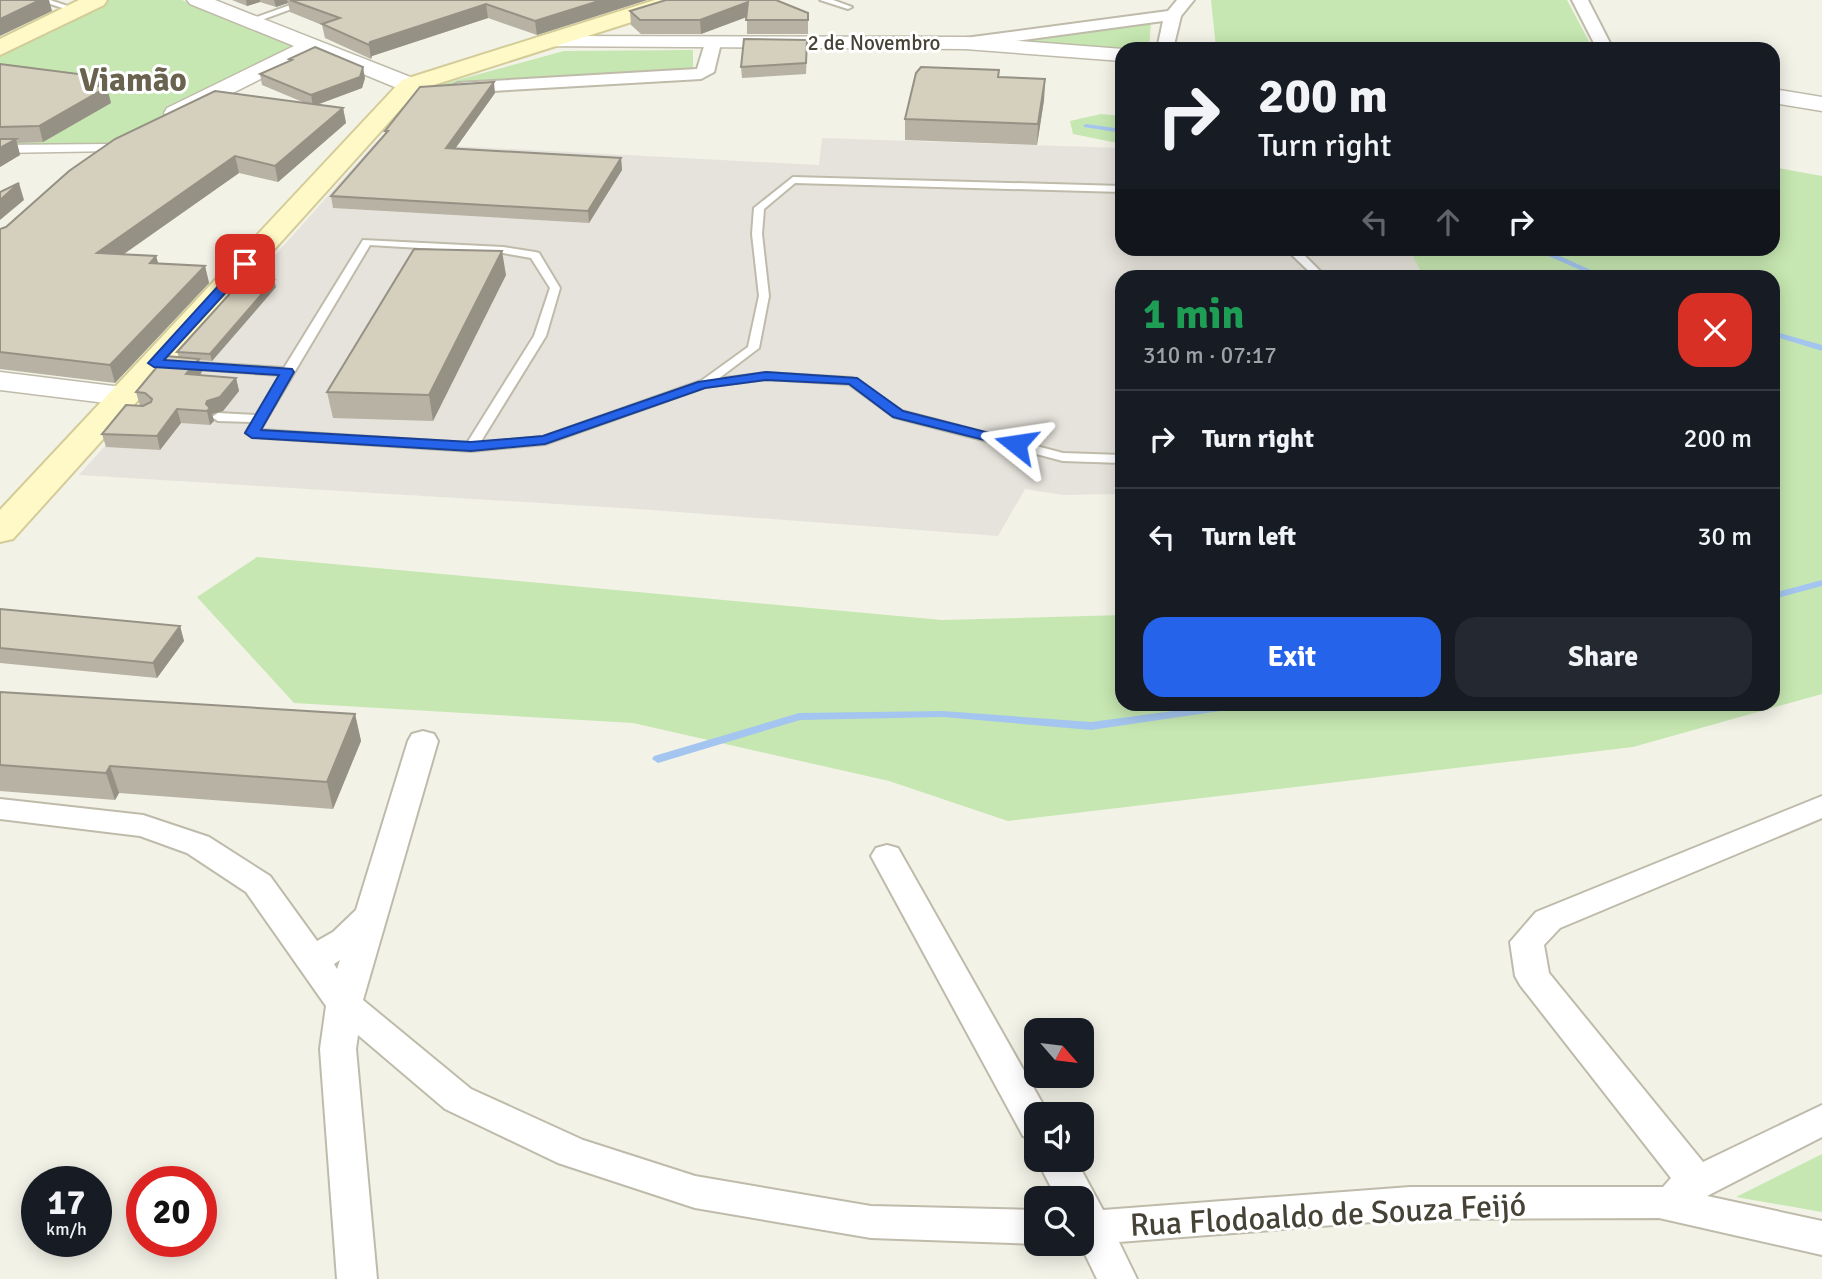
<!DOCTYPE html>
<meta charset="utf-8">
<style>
:root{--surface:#171b24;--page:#242831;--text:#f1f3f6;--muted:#9ea1a6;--line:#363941;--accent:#2563eb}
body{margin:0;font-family:Signika,sans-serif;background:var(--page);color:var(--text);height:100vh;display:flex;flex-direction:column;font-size:26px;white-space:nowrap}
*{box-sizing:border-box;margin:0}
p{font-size:23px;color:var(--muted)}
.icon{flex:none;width:38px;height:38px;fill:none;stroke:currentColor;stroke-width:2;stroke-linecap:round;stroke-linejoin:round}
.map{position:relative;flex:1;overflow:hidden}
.side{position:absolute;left:1115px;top:270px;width:665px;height:441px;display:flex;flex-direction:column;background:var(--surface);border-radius:21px;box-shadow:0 4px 18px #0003}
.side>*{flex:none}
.guide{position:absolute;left:1115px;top:42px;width:665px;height:214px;border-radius:21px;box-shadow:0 4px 18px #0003;background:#171b24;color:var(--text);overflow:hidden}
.needle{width:46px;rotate:118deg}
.fabs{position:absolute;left:1024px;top:1018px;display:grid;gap:14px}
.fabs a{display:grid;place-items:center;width:70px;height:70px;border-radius:14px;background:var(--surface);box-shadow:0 4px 18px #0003;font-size:35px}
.speed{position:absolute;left:21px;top:1166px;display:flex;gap:14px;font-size:35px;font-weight:700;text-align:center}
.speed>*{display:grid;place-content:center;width:91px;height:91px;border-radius:50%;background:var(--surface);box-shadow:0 4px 18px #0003;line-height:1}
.speed small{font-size:18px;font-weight:400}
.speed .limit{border:10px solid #d22;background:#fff;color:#111}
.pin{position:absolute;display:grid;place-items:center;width:60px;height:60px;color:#fff;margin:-30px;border-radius:14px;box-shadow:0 4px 10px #0006}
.me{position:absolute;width:77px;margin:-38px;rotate:285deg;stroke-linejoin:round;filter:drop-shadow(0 0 5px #0008)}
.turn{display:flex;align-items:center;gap:24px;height:147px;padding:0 28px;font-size:32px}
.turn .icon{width:91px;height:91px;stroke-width:2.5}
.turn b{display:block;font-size:49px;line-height:60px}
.lanes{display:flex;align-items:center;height:66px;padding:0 28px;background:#0003;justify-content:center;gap:35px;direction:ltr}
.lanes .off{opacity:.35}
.round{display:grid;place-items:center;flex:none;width:74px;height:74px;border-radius:21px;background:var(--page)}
.overview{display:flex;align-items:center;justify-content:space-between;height:119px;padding:0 28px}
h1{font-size:42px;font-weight:700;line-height:52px;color:#1e9e55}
.cta{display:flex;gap:14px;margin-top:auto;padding:14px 28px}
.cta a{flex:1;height:80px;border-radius:21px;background:var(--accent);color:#fff;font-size:28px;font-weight:700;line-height:80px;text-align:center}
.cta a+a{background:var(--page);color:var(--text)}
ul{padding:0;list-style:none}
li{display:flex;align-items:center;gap:21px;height:98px;padding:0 28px;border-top:2px solid var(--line)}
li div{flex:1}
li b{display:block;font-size:26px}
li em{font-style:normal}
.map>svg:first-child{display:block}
.industrial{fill:#e6e3dc}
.green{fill:#c6e7b1}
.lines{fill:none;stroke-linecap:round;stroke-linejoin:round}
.stream{fill:#a4c5ef;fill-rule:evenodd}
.service-casing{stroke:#bfbbaa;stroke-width:4}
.pedestrian-casing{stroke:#bfbbaa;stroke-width:3}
.minor-casing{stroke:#bfbbaa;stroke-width:4}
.tertiary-casing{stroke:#bfbbaa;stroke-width:3}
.secondary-casing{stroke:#d3cc98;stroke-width:4}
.service{fill:#fff;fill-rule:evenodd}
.pedestrian{fill:#fff;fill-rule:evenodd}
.minor{fill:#fff;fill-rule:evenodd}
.tertiary{fill:#fff;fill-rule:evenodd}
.secondary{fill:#fef9c7;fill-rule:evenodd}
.wall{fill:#b7b2a3}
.shaded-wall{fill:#959184}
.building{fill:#d5cfbd;stroke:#959184;stroke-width:2}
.route{fill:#2563eb;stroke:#184099;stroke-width:2}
.labels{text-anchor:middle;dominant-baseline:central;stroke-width:6;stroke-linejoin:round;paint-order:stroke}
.far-street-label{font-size:21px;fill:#464336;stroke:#fff}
.near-street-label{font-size:32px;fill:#464336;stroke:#fff}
.far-town-label{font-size:33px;font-weight:bold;fill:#69624e;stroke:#fff}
</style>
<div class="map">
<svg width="1822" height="1279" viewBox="0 0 1822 1279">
<rect width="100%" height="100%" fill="#f3f2e7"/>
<path class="industrial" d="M822 138 1122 148V248L1409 249 1423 276H1122V494L1063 495 1025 489 998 536 638 509 79 475 376 142 819 165Z"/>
<g class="green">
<path d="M103 0H182L293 47 107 144 0 145V52Z"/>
<path d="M1211 0H1567L1593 49 1216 48Z"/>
<path d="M1151 22 1149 49 1009 43Z"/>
<path d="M693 50V69L435 86 564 51Z"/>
<path d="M1101 114 1122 116V144L1073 134 1070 121Z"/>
<path d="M1773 167 1822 176V694L1633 747 1008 821 889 781 633 723 294 703 197 597 257 557 942 620 1122 615V704H1773V276H1423L1409 249 1773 248Z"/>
<path d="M1822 1154V1212L1736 1197Z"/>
</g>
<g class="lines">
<g class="stream">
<path d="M1086 124 1122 129V133L1084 127 1083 126Z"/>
<path d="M1530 248H1542L1604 276H1594Z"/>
<path d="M1773 331 1822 345V351L1773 336Z"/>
<path d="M1822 580V586L1773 599V593Z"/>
<path d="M1226 704H1252L1247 707 1091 730 943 717 800 720 658 763 652 759 654 756 799 713 943 711 1091 722Z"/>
</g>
<defs>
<g id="service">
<path d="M38 0H50L79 10 75 12Z"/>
<path d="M304 0H316L253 23 246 21Z"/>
<path d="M820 0H833L852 7 848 9Z"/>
<path d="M793 177 1122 186V192L795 183 764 209 762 234 769 296 759 348 718 379 766 373 852 378 902 411 1063 453 1122 455V463L1063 461 894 417 849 384 766 379 705 387 545 444 471 451 252 437 246 433 252 422 218 421 212 417 218 413 256 415 280 375 183 368 177 365 183 362 284 368 363 240 503 247 535 252 539 253 560 288 546 336 480 443 543 437 701 381 748 347 759 296 752 234 754 208ZM370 245 503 253 531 258 550 288 534 336 467 443 260 430Z"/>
<path d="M1281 248 1299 250 1325 276H1314L1291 254Z"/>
</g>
<path id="pedestrian" d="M110 144 115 145V151L0 153V145Z"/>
<g id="minor">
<path d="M1177 0H1194L1181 16 1173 49H1157L1163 21 965 48 957 43 965 38 1168 11Z"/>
<path d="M1572 0H1588L1613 49H1597Z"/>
<path d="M713 38 721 43 714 72 701 79 458 93 449 88 458 83 697 69 705 43Z"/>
<path d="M423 731 434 734 438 741 363 1000 471 1089 583 1140 695 1176 871 1206 1036 1210V1244L871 1238 695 1208 558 1163 445 1109 358 1035 356 1049 377 1279H337L320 1049 326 1006 246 892 187 853 140 836 0 819V799L143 815 209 837 270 876 317 941 333 932 356 910 408 741 412 734ZM340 960 337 969 334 964Z"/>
<path d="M1822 796V818L1560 928 1544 945 1549 973 1703 1162 1822 1105V1137L1707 1196 1822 1221V1255L1659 1218 1410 1219 1119 1242 1137 1279H1097L1080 1244 1082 1199H1057L1037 1160H1076L1103 1210 1410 1187H1663L1671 1178 1520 985 1515 976 1510 942 1536 912Z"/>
<path d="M887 845 898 848 1049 1115H1036V1140L1023 1136 871 856 876 848Z"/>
</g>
<g id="tertiary">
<path d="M187 0H215L418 80 421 85 418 90H402L312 53 183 118H167L164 113 167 108 294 46 190 4Z"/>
<path d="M543 36 965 37 1123 49 1122 61 965 49 536 46 533 42 536 38Z"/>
<path d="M1773 89 1822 97V111L1773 103Z"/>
<path d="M0 372 122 387 132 390 137 396 132 402 122 405 0 390Z"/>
</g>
<g id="secondary">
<path d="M79 0H107L104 5 0 55V39Z"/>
<path d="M655 0H688L685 5 418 90 13 539 0 542V510L402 80Z"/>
</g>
</defs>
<use href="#service" class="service-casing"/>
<use href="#pedestrian" class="pedestrian-casing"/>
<use href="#minor" class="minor-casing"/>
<use href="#tertiary" class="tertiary-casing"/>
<use href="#secondary" class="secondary-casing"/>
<use href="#service" class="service"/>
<use href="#pedestrian" class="pedestrian"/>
<use href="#minor" class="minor"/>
<use href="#tertiary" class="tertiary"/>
<use href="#secondary" class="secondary"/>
</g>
<g class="wall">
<path d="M232 0H647L537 35 488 18 372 56 371 59 325 38 322 25 290 12 288 3 276 7 260 2 247 6Z"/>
<path d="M630 11 808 13V34H747V17L701 34H641L631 25Z"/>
<path d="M807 51 806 74 742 78 741 67Z"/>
<path d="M289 59 365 78 362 88 317 105 343 108 346 123 278 182 239 173 124 254 156 256 158 263 205 266 209 283 115 383 0 369V229L305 103 262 85 260 74 289 61Z"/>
<path d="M0 64 105 87 111 103 43 142 17 143 20 155 0 167Z"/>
<path d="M999 70 998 77 1045 79 1044 100 1037 145 905 140V119Z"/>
<path d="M495 93 455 149 621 158 622 170 589 223 333 208 331 196 385 135V131Z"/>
<path d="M506 275 433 421 333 418 327 392Z"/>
<path d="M276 287 212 361 199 360 202 372 200 375 236 378 239 391 223 411 212 414 214 421 210 425 181 423 160 450 106 447 102 434 140 406 136 392 179 357 177 352Z"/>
<path d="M0 609 180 626 184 641 157 678 0 663Z"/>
<path d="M0 692 355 714 361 741 333 809 119 793 115 800 0 791Z"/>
</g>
<g class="shaded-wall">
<path d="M40 0H49L52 11 0 36V19Z"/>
<path d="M246 0H260V2L247 6Z"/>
<path d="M274 0H287L288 3 276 7Z"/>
<path d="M602 0H647L537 35 535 21Z"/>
<path d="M748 2 749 16 701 34 700 20Z"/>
<path d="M486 4 488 18 372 56 371 59 369 45 370 42Z"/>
<path d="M363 67 365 78 362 88 313 106 311 95Z"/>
<path d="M102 77 105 88 107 87 111 103 43 142 39 126 88 85Z"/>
<path d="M1045 79 1044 100 1037 145 1038 124Z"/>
<path d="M494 82 495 93 447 160 446 148Z"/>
<path d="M343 108 346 123 278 182 275 166Z"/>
<path d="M16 139 20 155 0 167V148Z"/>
<path d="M235 156 239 173 101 270 97 253Z"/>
<path d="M621 158 622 170 589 223 588 211Z"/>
<path d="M19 183 24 200 0 220V200Z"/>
<path d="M502 251 506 275 433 421 429 395Z"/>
<path d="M156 256 161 273 150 263Z"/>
<path d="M205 266 209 283 115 383 110 365Z"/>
<path d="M274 280 276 287 212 361 210 354Z"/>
<path d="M199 359 202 372 189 387 186 374Z"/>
<path d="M236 378 239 391 223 411 212 414 214 421 210 425 207 411 206 404 207 401Z"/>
<path d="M177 409 181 423 160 450 157 436Z"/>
<path d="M180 626 184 641 157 678 153 663Z"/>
<path d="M355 714 361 741 333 809 327 782Z"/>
<path d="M110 766 119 793 115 800 106 773Z"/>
</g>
<g class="building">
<path d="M0 0H40L0 19Z"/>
<path d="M290 0H602L535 21 486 4 370 42 369 45 322 24 340 18Z"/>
<path d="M666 0H776L808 13V20H746L748 2 700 20H640L630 11Z"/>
<path d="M744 39 807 40 806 63 741 67Z"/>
<path d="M315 47 363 67 360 77 311 95 260 74 292 60 289 59Z"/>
<path d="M0 64 102 77 88 85 107 87 39 126 0 127Z"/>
<path d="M921 67 999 70 998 77 1045 79 1038 124 905 119 916 73Z"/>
<path d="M494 82 446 148 621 158 588 211 331 196 388 131H385L420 87Z"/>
<path d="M215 91 343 108 275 166 235 156 97 253 156 256 150 263 205 266 110 365 0 352V229L6 227 69 171 115 139Z"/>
<path d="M0 139H16L0 148Z"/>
<path d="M19 183 0 200V192Z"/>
<path d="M414 249 502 251 429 395 327 392Z"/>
<path d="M244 278 274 280 210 354 177 352Z"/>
<path d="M166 356 199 359 186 374 236 378 220 397 207 401 206 404 210 408 207 411 177 409 157 436 102 434 126 405 143 406 151 402 152 399 145 393 136 392Z"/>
<path d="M0 609 180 626 153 663 0 648Z"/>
<path d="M0 692 355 714 327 782 110 766 106 773 0 765Z"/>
</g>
<path class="route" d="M245 260 250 261V266L164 360 292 369 294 372 261 430 471 442 543 436 698 382 766 372 857 378 903 411 1021 441 1023 444 1016 448 893 417 849 384 766 380 705 388 545 444 471 451 252 438 245 433 279 375 154 367 148 363 241 261Z"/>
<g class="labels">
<g class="far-street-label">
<text x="874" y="43">2 de Novembro</text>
</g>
<g class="near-street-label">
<text transform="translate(1328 1215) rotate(-3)">Rua Flodoaldo de Souza Feijó</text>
</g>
<g class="far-town-label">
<text x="133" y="80">Viamão</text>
</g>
</g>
</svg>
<div class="fabs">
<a><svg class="needle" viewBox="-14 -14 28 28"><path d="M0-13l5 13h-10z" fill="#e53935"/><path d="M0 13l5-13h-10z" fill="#9ea1a6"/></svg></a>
<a><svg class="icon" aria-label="sound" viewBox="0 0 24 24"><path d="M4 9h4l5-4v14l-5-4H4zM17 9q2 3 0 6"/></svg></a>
<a><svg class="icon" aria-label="search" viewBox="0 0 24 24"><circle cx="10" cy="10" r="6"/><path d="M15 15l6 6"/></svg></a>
</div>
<div class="speed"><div>17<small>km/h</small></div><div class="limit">20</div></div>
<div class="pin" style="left:245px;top:264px;background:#d93025"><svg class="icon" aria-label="arrive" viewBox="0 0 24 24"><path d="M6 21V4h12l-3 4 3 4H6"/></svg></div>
<svg class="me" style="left:1016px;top:444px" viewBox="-20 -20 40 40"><path d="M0-17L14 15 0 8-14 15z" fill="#2563eb" stroke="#fff" stroke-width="4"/></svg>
<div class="guide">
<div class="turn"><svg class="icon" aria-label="right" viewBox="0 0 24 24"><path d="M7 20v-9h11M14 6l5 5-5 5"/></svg><div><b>200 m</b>Turn right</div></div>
<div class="lanes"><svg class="icon off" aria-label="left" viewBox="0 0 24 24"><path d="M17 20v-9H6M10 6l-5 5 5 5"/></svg><svg class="icon off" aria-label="ahead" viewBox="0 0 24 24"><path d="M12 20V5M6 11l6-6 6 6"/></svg><svg class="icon" aria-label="right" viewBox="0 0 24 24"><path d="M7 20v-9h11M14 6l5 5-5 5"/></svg></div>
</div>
<section class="side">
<div class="overview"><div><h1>1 min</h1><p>310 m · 07:17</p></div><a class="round" style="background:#d93025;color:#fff"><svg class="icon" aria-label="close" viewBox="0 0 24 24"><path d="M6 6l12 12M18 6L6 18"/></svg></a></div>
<ul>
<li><svg class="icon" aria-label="right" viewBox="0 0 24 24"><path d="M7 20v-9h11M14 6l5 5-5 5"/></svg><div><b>Turn right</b></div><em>200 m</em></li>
<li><svg class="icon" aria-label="left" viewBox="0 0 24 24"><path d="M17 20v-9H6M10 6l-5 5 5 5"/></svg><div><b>Turn left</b></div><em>30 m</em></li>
</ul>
<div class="cta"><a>Exit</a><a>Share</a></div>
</section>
</div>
